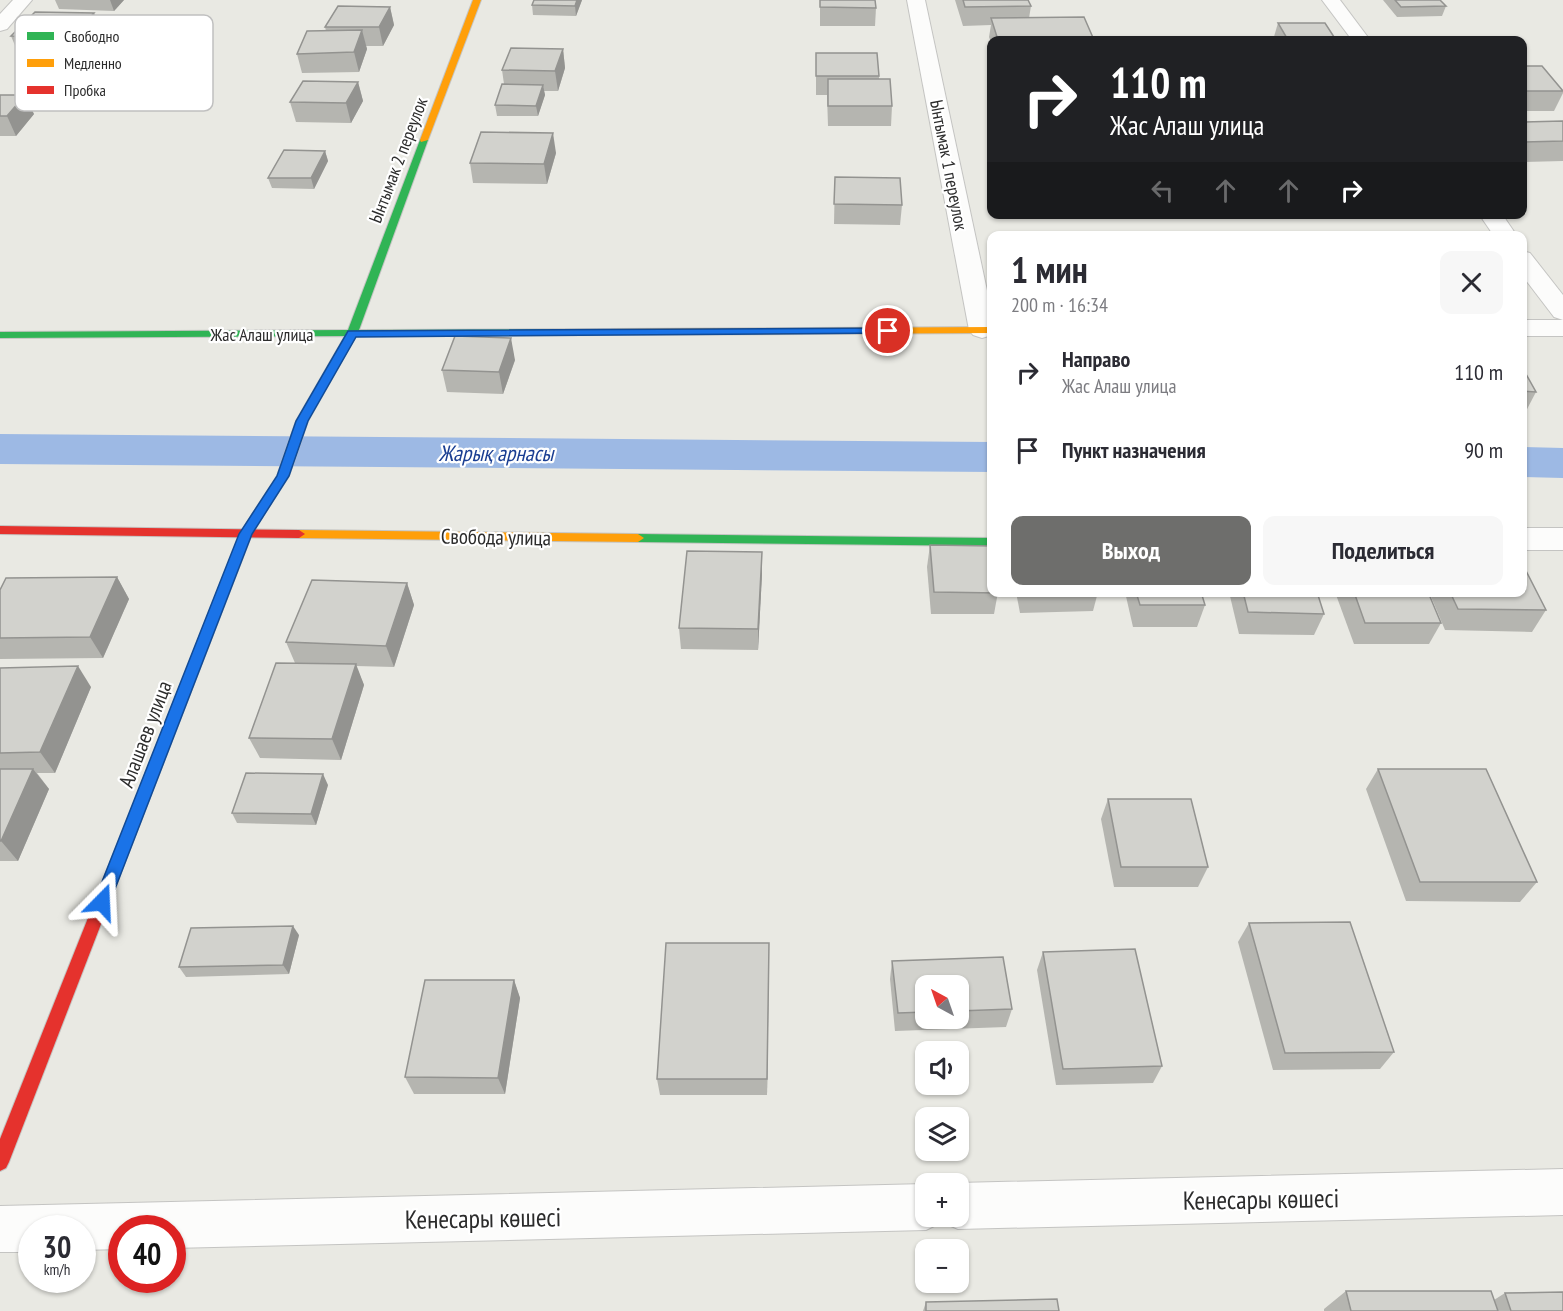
<!DOCTYPE html>
<html lang="ru">
<meta charset="utf-8">
<style>
:root{--surface:#fff;--page:#f7f7f7;--text:#2b2b33;--muted:#7c7c81;--accent:#6e6e6c}
body{margin:0;font-family:"PT Sans Narrow",sans-serif;background:var(--page);color:var(--text);height:100vh;display:flex;flex-direction:column;font-size:22px;white-space:nowrap}
*{box-sizing:border-box;margin:0}
p{font-size:20px;color:var(--muted)}
.icon{flex:none;width:33px;height:33px;fill:none;stroke:currentColor;stroke-width:2;stroke-linecap:round;stroke-linejoin:round}
.map{position:relative;flex:1;overflow:hidden}
.side{position:absolute;left:987px;top:231px;width:540px;height:366px;display:flex;flex-direction:column;background:var(--surface);border-radius:12px;box-shadow:0 2px 4px #0004}
.side>*{flex:none}
.top-card{position:absolute;left:987px;top:36px;width:540px;height:183px;border-radius:12px;box-shadow:0 2px 4px #0004;background:#202124;color:#fff;overflow:hidden}
.needle{width:39px;rotate:320deg}
.tools{position:absolute;left:915px;top:975px;display:grid;gap:12px}
.tools a{display:grid;place-items:center;width:54px;height:54px;border-radius:12px;background:var(--surface);box-shadow:0 2px 4px #0004;font-size:30px}
.speed{position:absolute;left:18px;top:1215px;display:flex;gap:12px;font-size:30px;font-weight:700;text-align:center}
.speed>*{display:grid;place-content:center;width:78px;height:78px;border-radius:50%;background:var(--surface);box-shadow:0 2px 4px #0004;line-height:1}
.speed small{font-size:15px;font-weight:400}
.speed .limit{border:9px solid #d22;background:#fff;color:#111}
.pin{position:absolute;display:grid;place-items:center;width:51px;height:51px;color:#fff;margin:-26px;border:3px solid #fff;border-radius:50%;box-shadow:0 2px 6px #0007}
.me{position:absolute;width:66px;margin:-33px;rotate:21deg;stroke-linejoin:round;filter:drop-shadow(0 0 4px #0008)}
.turn{display:flex;align-items:center;gap:21px;height:126px;padding:0 24px;font-size:27px}
.turn .icon{width:78px;height:78px;stroke-width:2.5}
.turn b{display:block;font-size:42px;line-height:51px}
.lanes{display:flex;align-items:center;height:57px;padding:0 24px;background:#0003;justify-content:center;gap:30px;direction:ltr}
.lanes .off{opacity:.35}
.round{display:grid;place-items:center;flex:none;width:63px;height:63px;border-radius:12px;background:var(--page)}
.headline{display:flex;align-items:center;justify-content:space-between;height:102px;padding:0 24px}
h1{font-size:36px;font-weight:700;line-height:45px}
.primary-button{display:flex;gap:12px;margin-top:auto;padding:12px 24px}
.primary-button a{flex:1;height:69px;border-radius:12px;background:var(--accent);color:#fff;font-size:24px;font-weight:700;line-height:69px;text-align:center}
.primary-button a+a{background:var(--page);color:var(--text)}
ul{padding:0;list-style:none}
li{display:flex;align-items:center;gap:18px;height:78px;padding:0 24px}
li div{flex:1}
li b{display:block;font-size:22px}
li em{font-style:normal}
.map>svg:first-child{display:block}
.lines{fill:none;stroke-linecap:round;stroke-linejoin:round}
.canal{fill:#9db9e4;fill-rule:evenodd}
.street-casing{stroke:#c4c4c2;stroke-width:2}
.fast-casing{stroke:#c4c4c2;stroke-width:2}
.slow-casing{stroke:#c4c4c2;stroke-width:2}
.jam-casing{stroke:#c4c4c2;stroke-width:2}
.street{fill:#fcfcfb;fill-rule:evenodd}
.fast{fill:#30b455;fill-rule:evenodd}
.slow{fill:#ff9f0a;fill-rule:evenodd}
.jam{fill:#e5322d;fill-rule:evenodd}
.wall{fill:#b5b5b0;fill-rule:evenodd}
.shaded-wall{fill:#939390}
.building{fill:#d2d2cd;stroke:#939390;stroke-width:1.5}
.route{fill:#1a73e8;stroke:#114b97;stroke-width:1.5}
.labels{text-anchor:middle;dominant-baseline:central;stroke-width:4.5;stroke-linejoin:round;paint-order:stroke}
.far-street-label{font-size:18px;fill:#2c2c2c;stroke:#fff}
.street-label{font-size:21px;fill:#2c2c2c;stroke:#fff}
.water-label{font-size:22px;font-style:italic;fill:#1a3e92;stroke:#fff}
.near-street-label{font-size:26px;fill:#2c2c2c;stroke:#fff}
.key{fill:#fff;stroke:#c0c0c0;stroke-width:1.5}
.key-label{font-size:16px;fill:#2c2c2c}
</style>
<div class="map">
<svg width="1563" height="1311" viewBox="0 0 1563 1311">
<rect width="100%" height="100%" fill="#e9e9e3"/>
<g class="lines">
<g class="canal">
<path d="M0 434 992 442V472L0 464Z"/>
<path d="M1522 447 1563 448V478L1522 477Z"/>
</g>
<defs>
<g id="street">
<path d="M13 0H32L7 29 0 31V14Z"/>
<path d="M907 0H925L992 314V335L982 338 973 335 969 330Z"/>
<path d="M1322 0H1340L1370 40H1352Z"/>
<path d="M1479 214H1502L1517 236H1494Z"/>
<path d="M1522 251 1530 253 1563 295V320L1554 317 1522 275Z"/>
<rect x="1522" y="320" width="41" height="16"/>
<rect x="1522" y="528" width="41" height="22"/>
<path d="M1563 1169V1215L958 1229 942 1222 926 1230 172 1248V1228H122V1249L82 1250V1228H32V1252H0V1206L926 1184V1216H958V1183Z"/>
</g>
<g id="fast">
<path d="M424 137 428 140 359 330 605 329 610 332 605 335 356 336 308 421 289 476 261 519 257 520 251 516 277 476 296 421 345 336 0 338V332L348 330 420 140Z"/>
<path d="M638 534 992 538V546L638 542 632 538Z"/>
</g>
<g id="slow">
<path d="M473 0H481L428 140 421 142 420 140Z"/>
<path d="M992 327V333L605 335 600 332 605 329Z"/>
<path d="M257 512 263 516 252 534 149 800 147 804 142 806 137 804 135 800 240 534 253 513Z"/>
<path d="M299 530 638 534 644 538 638 542 299 538 293 534Z"/>
</g>
<g id="jam">
<path d="M0 526 299 530 305 534 299 538 0 534Z"/>
<path d="M142 794 147 796 149 800 9 1162 6 1168 0 1171V1139L135 800 137 796Z"/>
</g>
</defs>
<use href="#street" class="street-casing"/>
<use href="#fast" class="fast-casing"/>
<use href="#slow" class="slow-casing"/>
<use href="#jam" class="jam-casing"/>
<use href="#street" class="street"/>
<use href="#fast" class="fast"/>
<use href="#slow" class="slow"/>
<use href="#jam" class="jam"/>
</g>
<g class="wall">
<path d="M55 0H124L114 11 59 9Z"/>
<path d="M534 0H582L576 16 533 15 532 5Z"/>
<path d="M820 0 876 8 875 26H820Z"/>
<path d="M955 0H1028L1031 6 1029 18 1094 40H992V45L989 37 991 25 963 26Z"/>
<path d="M1383 0H1440L1446 6 1442 16 1397 17Z"/>
<path d="M390 7 394 25 383 46H366L367 49 359 72 302 73 297 54 326 31 325 27Z"/>
<path d="M1278 23 1336 40H1273Z"/>
<path d="M101 31 79 56 19 55 11 36Z"/>
<path d="M563 49 565 68 558 91H544L545 95 538 116H497L495 105 504 84 502 70Z"/>
<path d="M816 53 879 76V79L892 106 891 126H828L827 95H816Z"/>
<path d="M1522 66 1563 91V93L1554 111H1522Z"/>
<path d="M358 82 363 101 351 123 296 122 290 102Z"/>
<path d="M0 95 34 114 16 136H0Z"/>
<path d="M1563 121V161L1522 162V122Z"/>
<path d="M325 151 328 161 314 189 272 188 268 178Z"/>
<path d="M556 153 547 184 473 183 470 163Z"/>
<path d="M835 177 902 205 900 225 834 224Z"/>
<path d="M515 360 503 394 447 392 442 370Z"/>
<path d="M1522 367 1536 392 1525 413H1522Z"/>
<path d="M930 545 998 592 994 614H931L927 567Z"/>
<path d="M762 574 758 650 681 649 679 628Z"/>
<path d="M117 577 129 599 103 658 0 659V590Z"/>
<path d="M407 583 414 605 394 667 356 666 364 685 341 760 260 758 249 738 295 663 286 642Z"/>
<path d="M1016 592H1098L1093 611 1020 613Z"/>
<path d="M1125 592H1201L1205 605 1197 627H1133Z"/>
<path d="M1229 592H1317L1324 614 1314 635 1239 634Z"/>
<path d="M1335 592H1428L1441 623 1429 644H1354Z"/>
<path d="M1429 592H1522L1546 610 1532 632 1445 630Z"/>
<path d="M0 668 91 687 55 773H37L49 789 18 861H0Z"/>
<path d="M1378 769 1537 882 1520 902 1406 901 1366 789Z"/>
<path d="M328 785 316 825 237 823 232 813Z"/>
<path d="M1108 799 1208 867 1198 887H1114L1101 819Z"/>
<path d="M1249 923 1394 1052 1380 1069 1273 1070 1238 942Z"/>
<path d="M299 935 289 974 186 977 179 967Z"/>
<path d="M769 943 767 1095H660L657 1079Z"/>
<path d="M1043 952 1162 1066 1153 1083 1056 1085 1037 970Z"/>
<path d="M1003 957 1012 1009 1006 1027 895 1031 890 979 892 961ZM926 986H958V1018H926Z"/>
<path d="M514 980 520 998 505 1094H414L405 1077Z"/>
<path d="M1346 1291 1494 1300 1505 1293 1563 1311H1324V1309Z"/>
<path d="M926 1302 1059 1311H923Z"/>
</g>
<g class="shaded-wall">
<path d="M110 0H124L114 11Z"/>
<path d="M577 0H582L576 16 575 6Z"/>
<path d="M390 7 394 25 383 46 379 27Z"/>
<path d="M94 13 101 31 79 56 71 37Z"/>
<path d="M362 30 367 49 359 72 354 52Z"/>
<path d="M563 49 565 68 558 91 555 71Z"/>
<path d="M358 82 363 101 351 123 346 103Z"/>
<path d="M543 85 545 95 538 116 536 106Z"/>
<path d="M25 95 34 114 16 136 7 116Z"/>
<path d="M553 133 556 153 547 184 544 164Z"/>
<path d="M325 151 328 161 314 189 311 178Z"/>
<path d="M511 338 515 360 503 394 499 372Z"/>
<path d="M762 552V574L758 650V629Z"/>
<path d="M117 577 129 599 103 658 90 637Z"/>
<path d="M407 583 414 605 394 667 386 646Z"/>
<path d="M356 664 364 685 341 760 332 739Z"/>
<path d="M78 666 91 687 55 773 40 752Z"/>
<path d="M33 769 49 789 18 861 1 841Z"/>
<path d="M323 774 328 785 316 825 311 814Z"/>
<path d="M293 926 299 935 289 974 283 965Z"/>
<path d="M769 943V962L767 1095V1079Z"/>
<path d="M514 980 520 998 505 1094 498 1078Z"/>
</g>
<g class="building">
<path d="M534 0H577L575 6 532 5Z"/>
<path d="M820 0H875L876 8 820 7Z"/>
<path d="M963 0H1028L1031 6 965 7Z"/>
<path d="M1395 0H1440L1446 6 1401 7Z"/>
<path d="M338 6 390 7 379 27H325Z"/>
<path d="M35 12 94 13 71 37 11 36Z"/>
<path d="M1084 17 1094 40H998L991 18Z"/>
<path d="M1278 23H1325L1336 40H1288Z"/>
<path d="M362 30 354 52 297 54 307 31Z"/>
<path d="M511 48 563 49 555 71 502 70Z"/>
<path d="M816 53H877L879 76H816Z"/>
<path d="M1522 66H1542L1563 91H1522Z"/>
<path d="M828 79H890L892 106H828Z"/>
<path d="M303 81 358 82 346 103 290 102Z"/>
<path d="M502 84 543 85 536 106 495 105Z"/>
<path d="M0 95H25L7 116H0Z"/>
<path d="M1563 121V141L1522 142V122Z"/>
<path d="M481 132 553 133 544 164 470 163Z"/>
<path d="M284 150 325 151 311 178H268Z"/>
<path d="M835 177 900 178 902 205 834 204Z"/>
<path d="M455 336 511 338 499 372 442 370Z"/>
<path d="M1522 367 1536 392 1522 391Z"/>
<path d="M930 545 992 546V592L998 593 934 592Z"/>
<path d="M687 551 762 552 758 629 679 628Z"/>
<path d="M1522 563 1546 610 1458 609 1450 592H1522Z"/>
<path d="M117 577 90 637 0 638V590L6 578Z"/>
<path d="M312 580 407 583 386 646 286 642Z"/>
<path d="M1136 592H1201L1205 605H1140Z"/>
<path d="M1243 592H1317L1324 614 1248 612Z"/>
<path d="M1354 592H1428L1441 623H1365Z"/>
<path d="M276 663 356 664 332 739 249 738Z"/>
<path d="M78 666 40 752 0 753V668Z"/>
<path d="M0 769H33L1 841H0Z"/>
<path d="M1378 769H1486L1537 882H1420Z"/>
<path d="M246 773 323 774 311 814 232 813Z"/>
<path d="M1108 799H1191L1208 867H1121Z"/>
<path d="M1350 922 1394 1052 1285 1053 1249 923Z"/>
<path d="M293 926 283 965 179 967 191 928Z"/>
<path d="M666 943H769L767 1079H657Z"/>
<path d="M1135 949 1162 1066 1063 1069 1043 952Z"/>
<path d="M1003 957 1012 1009 958 1011V986H926V1012L898 1013 892 961Z"/>
<path d="M425 980H514L498 1078 405 1077Z"/>
<path d="M1346 1291H1491L1498 1311H1351Z"/>
<path d="M1563 1292V1311H1511L1505 1293Z"/>
<path d="M1057 1299 1059 1311H926V1302Z"/>
</g>
<path class="route" d="M888 328 894 331 892 333 356 337 308 421 289 476 252 534 110 902 107 907H96L94 902 239 534 277 476 296 421 348 331Z"/>
<g class="labels">
<g class="far-street-label">
<text transform="translate(398 160) rotate(-69)">Ынтымак 2 переулок</text>
<text transform="translate(949 165) rotate(79)">Ынтымак 1 переулок</text>
<text x="262" y="334">Жас Алаш улица</text>
</g>
<g class="street-label">
<text transform="translate(496 537) rotate(1)">Свобода улица</text>
<text transform="translate(145 734) rotate(-69)">Алашаев улица</text>
</g>
<g class="water-label">
<text x="496" y="453">Жарық арнасы</text>
</g>
<g class="near-street-label">
<text transform="translate(1261 1199) rotate(-1)">Кенесары көшесі</text>
<text transform="translate(483 1218) rotate(-1)">Кенесары көшесі</text>
</g>
</g>
<rect x="15" y="15" width="198" height="96" rx="9" class="key"/>
<rect x="27" y="32" width="27" height="8" fill="#30b455"/>
<rect x="27" y="59" width="27" height="8" fill="#ff9f0a"/>
<rect x="27" y="86" width="27" height="8" fill="#e5322d"/>
<g class="key-label">
<text x="64" y="42">Свободно</text>
<text x="64" y="69">Медленно</text>
<text x="64" y="96">Пробка</text>
</g>
</svg>
<div class="tools">
<a><svg class="needle" viewBox="-14 -14 28 28"><path d="M0-13l5 13h-10z" fill="#e53935"/><path d="M0 13l5-13h-10z" fill="#7c7c81"/></svg></a>
<a><svg class="icon" aria-label="sound" viewBox="0 0 24 24"><path d="M4 9h4l5-4v14l-5-4H4zM17 9q2 3 0 6"/></svg></a>
<a><svg class="icon" aria-label="layers" viewBox="0 0 24 24"><path d="M12 4l9 5-9 5-9-5zM3 14l9 5 9-5"/></svg></a>
<a>+</a>
<a>−</a>
</div>
<div class="speed"><div>30<small>km/h</small></div><div class="limit">40</div></div>
<div class="pin" style="left:888px;top:331px;background:#d93025"><svg class="icon" aria-label="arrive" viewBox="0 0 24 24"><path d="M6 21V4h12l-3 4 3 4H6"/></svg></div>
<svg class="me" style="left:102px;top:902px" viewBox="-20 -20 40 40"><path d="M0-17L14 15 0 8-14 15z" fill="#1a73e8" stroke="#fff" stroke-width="4"/></svg>
<div class="top-card">
<div class="turn"><svg class="icon" aria-label="right" viewBox="0 0 24 24"><path d="M7 20v-9h11M14 6l5 5-5 5"/></svg><div><b>110 m</b>Жас Алаш улица</div></div>
<div class="lanes"><svg class="icon off" aria-label="left" viewBox="0 0 24 24"><path d="M17 20v-9H6M10 6l-5 5 5 5"/></svg><svg class="icon off" aria-label="ahead" viewBox="0 0 24 24"><path d="M12 20V5M6 11l6-6 6 6"/></svg><svg class="icon off" aria-label="ahead" viewBox="0 0 24 24"><path d="M12 20V5M6 11l6-6 6 6"/></svg><svg class="icon" aria-label="right" viewBox="0 0 24 24"><path d="M7 20v-9h11M14 6l5 5-5 5"/></svg></div>
</div>
<section class="side">
<div class="headline"><div><h1>1 мин</h1><p>200 m · 16:34</p></div><a class="round"><svg class="icon" aria-label="close" viewBox="0 0 24 24"><path d="M6 6l12 12M18 6L6 18"/></svg></a></div>
<ul>
<li><svg class="icon" aria-label="right" viewBox="0 0 24 24"><path d="M7 20v-9h11M14 6l5 5-5 5"/></svg><div><b>Направо</b><p>Жас Алаш улица</p></div><em>110 m</em></li>
<li><svg class="icon" aria-label="arrive" viewBox="0 0 24 24"><path d="M6 21V4h12l-3 4 3 4H6"/></svg><div><b>Пункт назначения</b></div><em>90 m</em></li>
</ul>
<div class="primary-button"><a>Выход</a><a>Поделиться</a></div>
</section>
</div>
